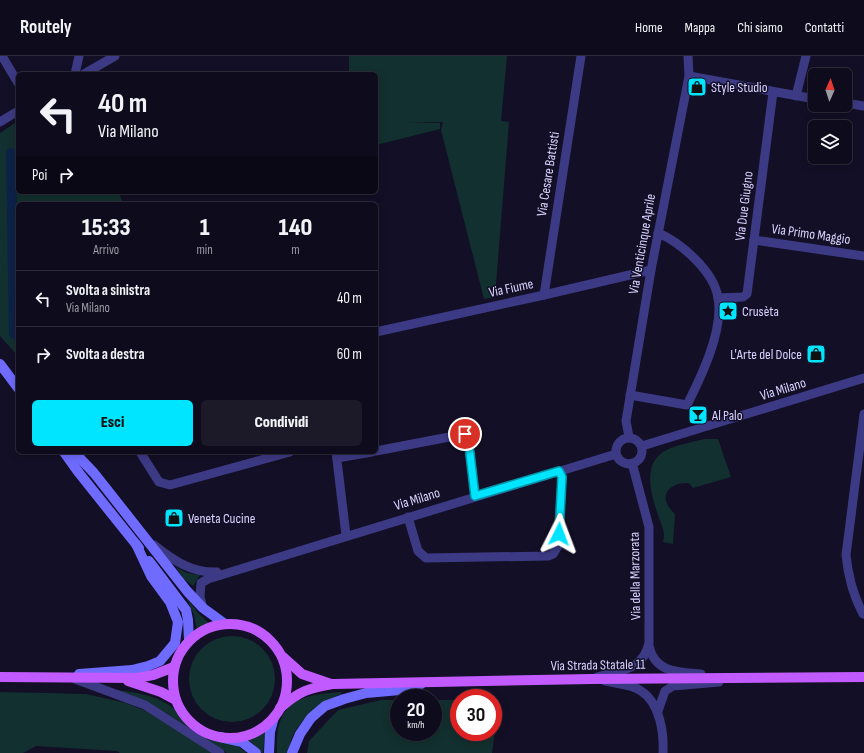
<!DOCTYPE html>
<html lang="it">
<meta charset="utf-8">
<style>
:root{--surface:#0e0b1c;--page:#1c1929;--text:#f1f3f6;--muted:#9b9ba3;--line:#2e2b3b;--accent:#00e5ff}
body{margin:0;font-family:"Sofia Sans Condensed",sans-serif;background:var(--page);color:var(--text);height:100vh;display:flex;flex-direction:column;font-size:15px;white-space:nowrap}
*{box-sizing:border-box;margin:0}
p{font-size:13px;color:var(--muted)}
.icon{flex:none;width:22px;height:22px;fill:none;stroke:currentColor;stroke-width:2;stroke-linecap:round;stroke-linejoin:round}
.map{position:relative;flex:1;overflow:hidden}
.drawer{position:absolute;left:16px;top:146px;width:362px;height:252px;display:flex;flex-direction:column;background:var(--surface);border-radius:6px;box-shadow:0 2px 10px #0003,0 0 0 1px var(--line)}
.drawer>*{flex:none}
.guide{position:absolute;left:16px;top:16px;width:362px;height:122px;border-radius:6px;box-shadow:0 2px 10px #0003,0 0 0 1px var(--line);background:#0e0b1c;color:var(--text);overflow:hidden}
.needle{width:26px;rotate:3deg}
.buttons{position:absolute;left:808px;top:12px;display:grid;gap:8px}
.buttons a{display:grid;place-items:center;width:44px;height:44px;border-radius:6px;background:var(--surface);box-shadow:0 2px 10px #0003,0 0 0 1px var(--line);font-size:20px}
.speed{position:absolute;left:390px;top:633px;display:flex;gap:8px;font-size:20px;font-weight:700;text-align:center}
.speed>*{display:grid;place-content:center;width:52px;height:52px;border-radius:50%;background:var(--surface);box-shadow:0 2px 10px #0003,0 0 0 1px var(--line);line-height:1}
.speed small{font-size:10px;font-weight:400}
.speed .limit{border:6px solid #d22;background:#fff;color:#111}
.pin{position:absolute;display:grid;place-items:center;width:34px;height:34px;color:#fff;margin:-17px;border:2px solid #fff;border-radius:50%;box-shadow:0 1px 4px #0007}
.me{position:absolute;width:44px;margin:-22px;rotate:3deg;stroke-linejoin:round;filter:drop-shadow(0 0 3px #0008)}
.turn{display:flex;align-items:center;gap:14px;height:84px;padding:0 16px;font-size:18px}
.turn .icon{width:52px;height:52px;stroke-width:2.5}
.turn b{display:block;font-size:28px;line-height:34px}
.then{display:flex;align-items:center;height:38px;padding:0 16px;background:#0003;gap:8px;font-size:15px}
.eta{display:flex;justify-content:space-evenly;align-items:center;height:68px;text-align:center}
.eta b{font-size:24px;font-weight:800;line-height:28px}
.primary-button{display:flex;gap:8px;margin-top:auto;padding:8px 16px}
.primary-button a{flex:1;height:46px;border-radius:6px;background:var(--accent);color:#111;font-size:16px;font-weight:800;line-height:46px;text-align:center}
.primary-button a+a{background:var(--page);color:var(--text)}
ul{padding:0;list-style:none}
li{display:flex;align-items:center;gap:12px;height:56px;padding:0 16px;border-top:1px solid var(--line)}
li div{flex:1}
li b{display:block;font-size:15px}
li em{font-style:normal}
header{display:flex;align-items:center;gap:24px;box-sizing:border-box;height:56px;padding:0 20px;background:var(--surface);border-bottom:1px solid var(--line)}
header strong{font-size:19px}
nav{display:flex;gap:22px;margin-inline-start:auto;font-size:14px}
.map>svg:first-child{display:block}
.green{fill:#12302f}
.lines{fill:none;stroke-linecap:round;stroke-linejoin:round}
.canal{stroke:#0c2248;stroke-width:10}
.street{stroke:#3d3a85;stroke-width:9}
.secondary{stroke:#6f6bff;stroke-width:10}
.primary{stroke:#c25bff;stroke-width:10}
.route-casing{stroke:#0095a6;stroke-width:10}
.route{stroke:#00e5ff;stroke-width:7}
.labels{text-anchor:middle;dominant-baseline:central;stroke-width:3;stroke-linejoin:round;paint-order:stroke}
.poi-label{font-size:14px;fill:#d9d4ff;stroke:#130f26;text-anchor:start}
.street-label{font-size:14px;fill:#d9d4ff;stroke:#130f26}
</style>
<header>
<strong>Routely</strong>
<nav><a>Home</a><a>Mappa</a><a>Chi siamo</a><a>Contatti</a></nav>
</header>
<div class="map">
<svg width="864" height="697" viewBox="0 0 864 697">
<rect width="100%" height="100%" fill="#130f26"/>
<g class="green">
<path d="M349 0H507L501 65 509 66 495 241 484 243 441 74 443 66H407L440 67V73L376 89V18H349Z"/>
<path d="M18 65V136H119L123 148H18V300L0 280V77Z"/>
<path d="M704 383H718L731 421 693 432 689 427C667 426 657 442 675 458L673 488 663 486C666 476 661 468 658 459 650 436 641 403 671 392 681 388 693 386 704 383Z"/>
<path d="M176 511 187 517 200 519 193 530 184 523Z"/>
<path d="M186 541 199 558 210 568 197 575 194 559Z"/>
<circle cx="232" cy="623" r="43"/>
<path d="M115 634C137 636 159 640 176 654 184 661 190 670 199 676 214 685 234 683 246 697H227L168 658 147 646Z"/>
<path d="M0 636 86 638 126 647 146 655 214 697H120L117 695 36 690 23 697H0Z"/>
<path d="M341 636V638C322 646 303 660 293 679 291 684 289 691 288 697H277C275 647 296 639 341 636Z"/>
<path d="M381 644H399V676H433V644H459V676H493V644H499L492 697H307L309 685 338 654Z"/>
<path d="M265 676 263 697H262L249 684Z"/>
</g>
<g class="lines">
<path class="canal" d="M11 97 14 278"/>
<g class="street">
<path d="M2 0 18 27"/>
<path d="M75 18 79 0"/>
<path d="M84 18 115 0"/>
<path d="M689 20 815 43"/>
<path d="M796 40 806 0"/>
<path d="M845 47 864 50"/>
<path d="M0 66 18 55"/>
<path d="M754 184 864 200"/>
<path d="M544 239 581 0"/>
<path d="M718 242 743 241 747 238 773 36"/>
<path d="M376 276 544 239 651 214"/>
<path d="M630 339 687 349C701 321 724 274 718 242 716 227 706 214 695 203 684 192 673 183 658 177"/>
<path d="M629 381 626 365 651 214 689 20 688 0"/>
<circle cx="629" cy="395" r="13"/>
<path d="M642 390 864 322"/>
<path d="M376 395 465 378 468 381 475 440"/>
<path d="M140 396 159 426 170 429 290 396"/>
<path d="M336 396 346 479"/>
<path d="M337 402 372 396"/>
<path d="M408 461 418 495 426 502 548 500 553 498 558 490 562 421 559 415"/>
<path d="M154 489C173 504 191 517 217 516"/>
<path d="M203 552 200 541 201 527 208 523 616 398"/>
<path d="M863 558C854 541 848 519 846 499L864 358"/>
<path d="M649 590C655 617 678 616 701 618"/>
<path d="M597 621C620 614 643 615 649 587V471L632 407"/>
<path d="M75 623 145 649 220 697"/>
<path d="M605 625C616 628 632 628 641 635 660 647 664 677 663 697"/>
<path d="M658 655 665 635 673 630 719 626"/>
</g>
<g class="secondary">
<path d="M0 308 18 332"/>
<path d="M64 396 79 417 139 492"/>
<path d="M74 396 94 417 187 535 203 552 225 568"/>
<path d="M149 505 186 554 188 564 189 584"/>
<path d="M79 618 132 614 148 610 160 605 175 587 178 566 170 546 151 520 136 488"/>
<path d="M220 681 242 686 256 697"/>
<path d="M269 697 270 676 274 661"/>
<path d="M292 697 300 678 311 662 325 650 344 643 366 637 400 634 421 628"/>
</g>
<g class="primary">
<circle cx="230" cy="625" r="57"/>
<path d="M283 601 302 618 331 628"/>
<path d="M0 621 137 622 153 619 174 611"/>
<path d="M128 625 161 636 176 644"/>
<path d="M280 652C301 634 307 633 333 628L592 623 864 621"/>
</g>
</g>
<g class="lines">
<defs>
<path id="route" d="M465 378 468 381 475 440 559 415 562 421 559 478"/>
</defs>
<use href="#route" class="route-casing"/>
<use href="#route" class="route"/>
</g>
<defs>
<symbol id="shop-square" viewBox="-11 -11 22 22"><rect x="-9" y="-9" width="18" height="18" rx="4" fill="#00e5ff" stroke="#130f26"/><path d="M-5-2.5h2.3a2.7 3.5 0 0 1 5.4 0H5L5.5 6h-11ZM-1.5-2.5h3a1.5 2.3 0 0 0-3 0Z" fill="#111"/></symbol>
<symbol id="sight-square" viewBox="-11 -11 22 22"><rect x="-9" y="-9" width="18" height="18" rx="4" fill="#00e5ff" stroke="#130f26"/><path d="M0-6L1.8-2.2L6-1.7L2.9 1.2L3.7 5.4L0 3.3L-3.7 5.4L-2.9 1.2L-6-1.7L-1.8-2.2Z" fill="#111"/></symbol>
<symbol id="bar-square" viewBox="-11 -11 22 22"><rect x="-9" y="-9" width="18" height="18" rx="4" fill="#00e5ff" stroke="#130f26"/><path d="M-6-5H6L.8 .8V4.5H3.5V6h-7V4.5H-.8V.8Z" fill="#111"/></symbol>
</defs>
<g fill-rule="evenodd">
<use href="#shop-square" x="686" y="20" width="22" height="22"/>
<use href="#sight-square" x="717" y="244" width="22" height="22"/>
<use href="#shop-square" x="805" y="287" width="22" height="22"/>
<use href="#bar-square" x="687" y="348" width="22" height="22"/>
<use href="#shop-square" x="163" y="451" width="22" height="22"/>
</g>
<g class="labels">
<g class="poi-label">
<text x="711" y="31">Style Studio</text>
<text x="742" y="255">Crusèta</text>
<text x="802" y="298" text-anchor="end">L'Arte del Dolce</text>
<text x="712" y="359">Al Palo</text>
<text x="188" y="462">Veneta Cucine</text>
</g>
<g class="street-label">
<text transform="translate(548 118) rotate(-81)">Via Cesare Battisti</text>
<text transform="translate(744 150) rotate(-83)">Via Due Giugno</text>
<text transform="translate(811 178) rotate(8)">Via Primo Maggio</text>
<text transform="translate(642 188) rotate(-80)">Via Venticinque Aprile</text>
<text transform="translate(511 232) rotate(-12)">Via Fiume</text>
<text transform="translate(783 333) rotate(-17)">Via Milano</text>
<text transform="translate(417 443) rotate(-17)">Via Milano</text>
<text transform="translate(635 520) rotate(-91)">Via della Marzorata</text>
<text transform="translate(598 609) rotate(-1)">Via Strada Statale 11</text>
</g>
</g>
</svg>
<div class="buttons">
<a><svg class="needle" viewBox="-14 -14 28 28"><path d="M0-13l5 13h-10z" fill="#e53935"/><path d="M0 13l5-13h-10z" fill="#9b9ba3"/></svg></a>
<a><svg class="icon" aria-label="layers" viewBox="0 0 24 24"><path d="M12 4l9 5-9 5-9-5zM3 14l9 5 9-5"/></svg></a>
</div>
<div class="speed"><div>20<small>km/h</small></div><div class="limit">30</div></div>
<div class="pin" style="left:465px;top:378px;background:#d93025"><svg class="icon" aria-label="arrive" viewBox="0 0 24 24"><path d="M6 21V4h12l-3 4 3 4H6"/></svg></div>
<svg class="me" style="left:559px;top:478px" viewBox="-20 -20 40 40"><path d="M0-17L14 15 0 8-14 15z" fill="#00e5ff" stroke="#fff" stroke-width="4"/></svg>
<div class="guide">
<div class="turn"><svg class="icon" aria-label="left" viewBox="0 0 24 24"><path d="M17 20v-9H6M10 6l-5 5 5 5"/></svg><div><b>40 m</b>Via Milano</div></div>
<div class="then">Poi<svg class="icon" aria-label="right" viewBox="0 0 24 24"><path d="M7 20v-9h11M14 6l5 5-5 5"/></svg></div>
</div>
<section class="drawer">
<div class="eta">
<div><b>15:33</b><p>Arrivo</p></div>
<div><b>1</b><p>min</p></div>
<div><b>140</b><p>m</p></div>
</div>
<ul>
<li><svg class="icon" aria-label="left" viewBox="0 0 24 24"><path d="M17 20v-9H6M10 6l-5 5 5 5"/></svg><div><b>Svolta a sinistra</b><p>Via Milano</p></div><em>40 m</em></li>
<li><svg class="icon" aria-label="right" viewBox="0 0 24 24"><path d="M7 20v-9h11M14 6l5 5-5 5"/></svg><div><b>Svolta a destra</b></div><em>60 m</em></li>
</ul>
<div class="primary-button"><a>Esci</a><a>Condividi</a></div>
</section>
</div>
